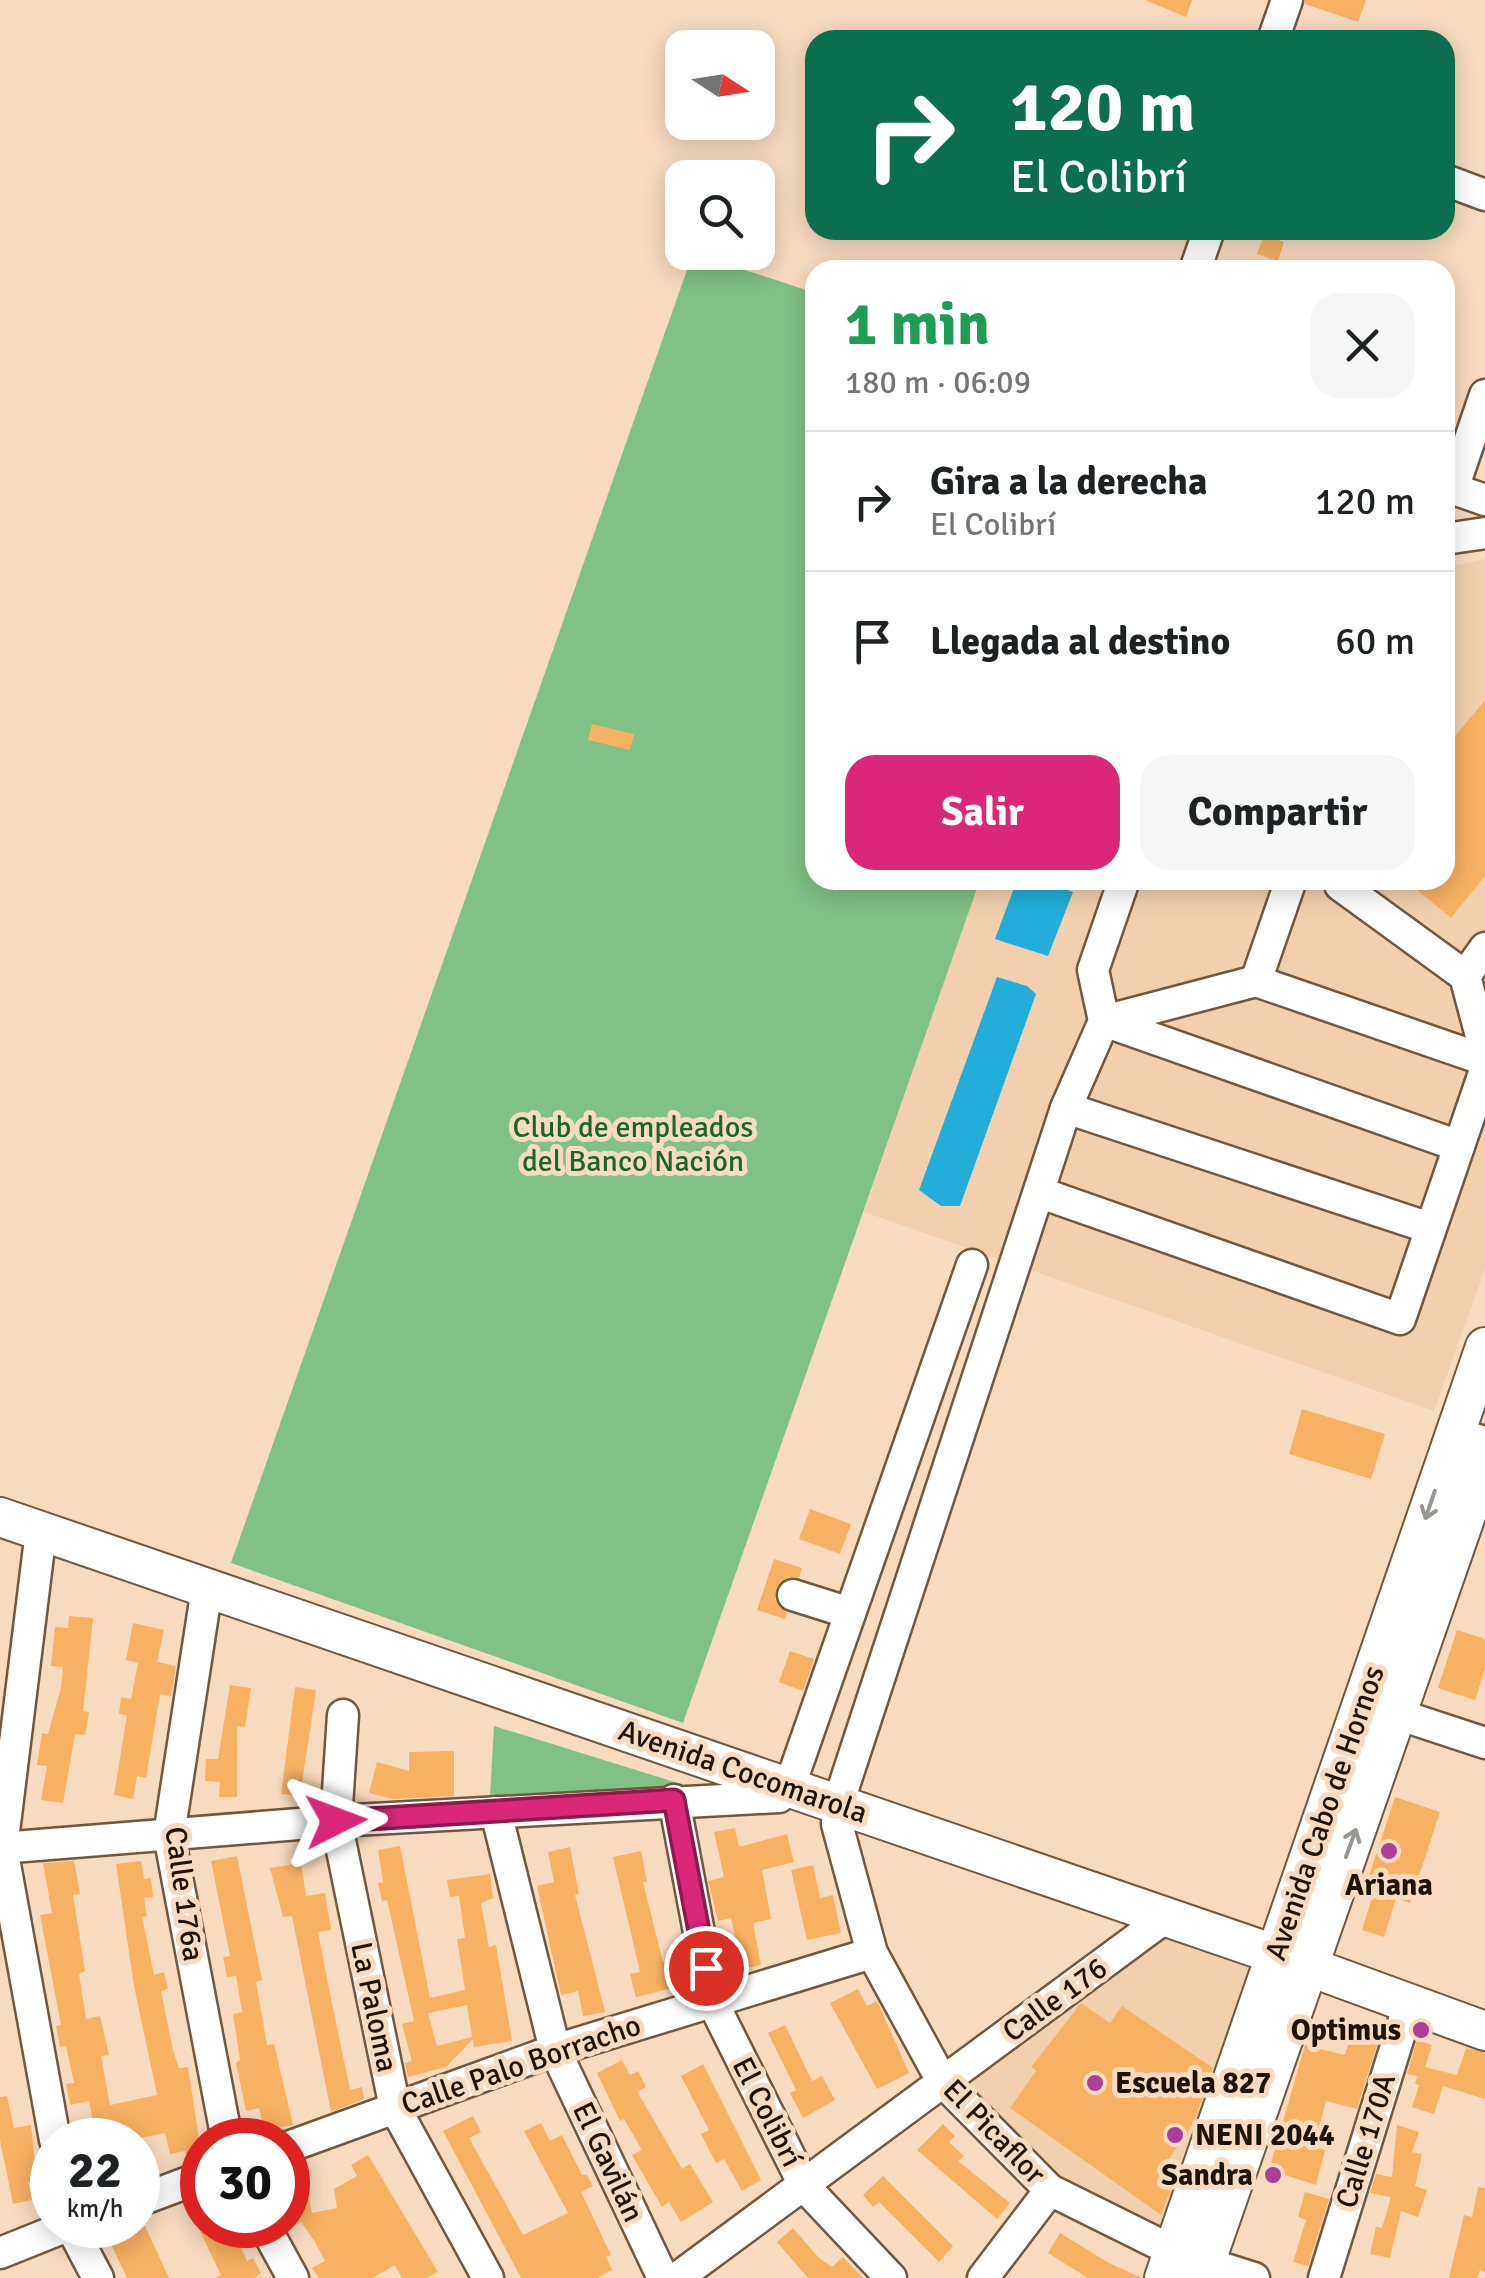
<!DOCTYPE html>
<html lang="es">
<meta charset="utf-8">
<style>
:root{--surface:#fff;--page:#f6f6f6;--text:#202124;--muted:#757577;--line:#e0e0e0;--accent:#db2777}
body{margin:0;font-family:Signika,sans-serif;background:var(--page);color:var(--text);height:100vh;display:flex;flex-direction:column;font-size:38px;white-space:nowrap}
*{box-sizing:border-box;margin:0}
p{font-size:32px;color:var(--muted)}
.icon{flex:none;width:55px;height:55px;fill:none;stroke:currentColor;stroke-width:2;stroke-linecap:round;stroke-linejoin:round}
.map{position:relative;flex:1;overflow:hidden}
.panel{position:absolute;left:805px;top:260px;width:650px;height:630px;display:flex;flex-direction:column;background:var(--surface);border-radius:30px;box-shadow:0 5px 25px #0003}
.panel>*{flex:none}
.top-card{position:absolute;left:805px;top:30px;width:650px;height:210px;border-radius:30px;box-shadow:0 5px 25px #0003;background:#0b6e4f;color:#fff;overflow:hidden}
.needle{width:65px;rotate:102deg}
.tools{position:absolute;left:665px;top:30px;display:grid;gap:20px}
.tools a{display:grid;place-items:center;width:110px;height:110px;border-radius:20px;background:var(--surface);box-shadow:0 5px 25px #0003;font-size:50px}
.speed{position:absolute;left:30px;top:2118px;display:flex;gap:20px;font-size:50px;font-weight:700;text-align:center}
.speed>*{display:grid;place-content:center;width:130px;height:130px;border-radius:50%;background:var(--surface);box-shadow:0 5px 25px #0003;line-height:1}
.speed small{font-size:25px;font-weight:400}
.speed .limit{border:15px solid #d22;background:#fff;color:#111}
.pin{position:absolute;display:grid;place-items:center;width:85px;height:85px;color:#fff;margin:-42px;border:5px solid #fff;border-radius:50%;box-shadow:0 2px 10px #0007}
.me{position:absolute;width:110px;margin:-55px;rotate:87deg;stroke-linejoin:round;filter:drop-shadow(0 0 8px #0008)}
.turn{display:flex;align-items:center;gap:35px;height:210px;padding:0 40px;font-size:45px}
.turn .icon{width:130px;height:130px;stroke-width:2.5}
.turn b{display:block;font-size:70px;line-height:85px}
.round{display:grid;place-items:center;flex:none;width:105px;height:105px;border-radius:30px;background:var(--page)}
.head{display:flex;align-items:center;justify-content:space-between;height:170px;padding:0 40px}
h1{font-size:60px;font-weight:800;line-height:75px;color:#1e9e55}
.cta{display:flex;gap:20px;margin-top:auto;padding:20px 40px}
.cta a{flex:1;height:115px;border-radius:30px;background:var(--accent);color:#fff;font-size:40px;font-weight:800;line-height:115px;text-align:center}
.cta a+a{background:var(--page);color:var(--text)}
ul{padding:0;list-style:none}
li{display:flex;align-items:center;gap:30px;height:140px;padding:0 40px;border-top:2px solid var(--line)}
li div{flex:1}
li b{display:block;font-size:38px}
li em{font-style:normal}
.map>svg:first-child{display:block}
.built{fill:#f2d0ad}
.green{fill:#80c185}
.water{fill:#22aed9}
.building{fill:#f7b163;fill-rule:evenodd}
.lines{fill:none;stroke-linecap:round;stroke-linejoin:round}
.minor-casing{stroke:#70573e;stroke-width:35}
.major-casing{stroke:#70573e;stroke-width:42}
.minor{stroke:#fff;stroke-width:30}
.major{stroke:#fff;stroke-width:38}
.oneway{stroke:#999590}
.route-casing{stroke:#8e194d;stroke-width:25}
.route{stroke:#db2777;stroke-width:18}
.poi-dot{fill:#ad3f9c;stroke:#f8dbbf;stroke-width:4}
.labels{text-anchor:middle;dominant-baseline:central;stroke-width:10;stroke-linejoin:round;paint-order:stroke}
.park-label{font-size:30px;fill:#176826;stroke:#f8dbbf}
.street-label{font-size:30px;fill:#1d1309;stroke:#f8dbbf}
.poi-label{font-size:30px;font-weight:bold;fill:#1d1309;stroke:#f8dbbf;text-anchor:end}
</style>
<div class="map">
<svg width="1485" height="2278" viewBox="0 0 1485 2278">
<rect width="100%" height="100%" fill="#f8dbbf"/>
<g class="built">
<path d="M1485 559V1269L1434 1411 864 1212 980 880H1445V568Z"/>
<path d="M1155 1927 1259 1971 1161 2243 1052 2182 942 2081Z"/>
</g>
<g class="green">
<path d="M693 253 815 293V880H980L683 1723 231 1563Z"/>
<path d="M494 1726 681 1784 679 1794 490 1796Z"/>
</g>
<g class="water">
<path d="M1017 880H1040L1073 892 1048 956 995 939Z"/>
<path d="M997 977 1027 986 1036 994 960 1206H941L919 1190Z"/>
</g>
<g class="building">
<path d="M1145 0H1192L1186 17Z"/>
<path d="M1305 0H1366L1358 22 1305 4Z"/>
<path d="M1264 235 1284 242 1278 261 1257 254Z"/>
<path d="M1485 700V876L1451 918 1405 880H1445V748Z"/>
<path d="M592 724 634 734 630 750 588 740Z"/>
<path d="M1302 1409 1385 1434 1371 1479 1289 1454Z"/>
<path d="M810 1509 851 1524 840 1554 799 1539Z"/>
<path d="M774 1559 802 1568 799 1577H788L776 1588 775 1600 787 1613 785 1619 757 1610Z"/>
<path d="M69 1616 93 1618 83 1711 89 1712 85 1735 75 1734 63 1803 41 1800 47 1766 37 1765 42 1733 48 1734 61 1688 63 1667 51 1666 55 1627 68 1628Z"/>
<path d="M133 1623 164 1630 157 1662 176 1666 171 1696 160 1694 146 1778 137 1776 133 1799 114 1795 127 1715 119 1714 121 1697 131 1699 138 1663 126 1660Z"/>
<path d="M1457 1630 1485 1639V1669L1475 1700 1438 1688Z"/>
<path d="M790 1651 814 1659 803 1691 779 1682Z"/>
<path d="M230 1685 251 1688 245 1727 237 1726V1797H219L220 1782 205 1781 206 1759H218Z"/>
<path d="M295 1687 316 1690 300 1796 281 1794Z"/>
<path d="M454 1751V1796L393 1799 369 1793 377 1762 409 1771V1752Z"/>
<path d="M1395 1797 1440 1812 1410 1903 1396 1898 1384 1937 1362 1930 1374 1891 1365 1888Z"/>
<path d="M735 1828 739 1847 787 1834 794 1862 762 1870 771 1919 753 1923 761 1965 742 1969 731 1918 718 1921 708 1881 724 1877 714 1832Z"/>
<path d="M400 1846 430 1998 465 1990 457 1939 465 1938 459 1896 450 1897 447 1880 490 1874 493 1898 481 1903 489 1947 496 1945 512 2041 474 2047 473 2039 446 2067 408 2077 405 2063 412 2061 402 2024 414 2021 387 1900 382 1901 378 1883 383 1882 378 1850ZM467 2005 472 2037 437 2046 428 2013Z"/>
<path d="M570 1847 579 1894 575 1895 605 2012 583 2016 578 1991 561 1995 537 1886 554 1882 548 1852Z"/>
<path d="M641 1851 647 1882H643L663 1962 678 1958 685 1985 636 1997 630 1974 640 1972 613 1857Z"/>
<path d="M237 1856 262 1980 256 1982 267 2045 274 2044 293 2125 264 2131 259 2108 246 2111 236 2063 240 2060 233 2014 242 2012 236 1976 227 1977 223 1957 230 1956 211 1861Z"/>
<path d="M74 1861 80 1894 73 1895 85 1971 79 1974 86 2019 100 2016 109 2055 101 2056 110 2105 157 2095 134 1986 116 1864 141 1861 144 1879 151 1878 153 1897 144 1898 147 1916 142 1917 154 1975 164 1972 168 1989 161 1991 173 2050 179 2068 188 2067 202 2159 188 2162 185 2151 170 2154 165 2133 131 2140H97L89 2101 70 2105 66 2084 74 2083 66 2046 60 2047 56 2026 61 2025 40 1915 52 1913 43 1863Z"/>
<path d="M301 1863 306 1896 325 1893 331 1930 318 1932 329 1989 350 2090 362 2087 364 2099 331 2112 292 1916 283 1917 270 1868Z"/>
<path d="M813 1865 820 1898 833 1895 841 1933 807 1940 791 1870Z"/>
<path d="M858 1989 867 2006 877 2001 909 2073 877 2089 830 2003Z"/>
<path d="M1081 2003 1110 2023 1122 2006 1213 2068 1193 2124 1162 2169 1175 2178 1161 2215 1010 2108 1036 2071 1031 2067Z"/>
<path d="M785 2025 812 2081 822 2076 835 2100 803 2118 790 2093 796 2090 768 2033Z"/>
<path d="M1353 2025 1382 2029 1357 2109 1326 2101 1314 2147 1325 2150 1316 2185 1269 2170 1305 2045 1345 2055Z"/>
<path d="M1417 2040 1432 2045 1425 2067 1457 2075 1466 2048 1485 2053V2099L1443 2086 1434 2114 1412 2107 1419 2085 1415 2084 1417 2076 1407 2074Z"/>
<path d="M622 2060 630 2075 638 2071 646 2087 637 2091 682 2169 690 2164 713 2202 681 2222 669 2202 662 2207 632 2155 642 2150 624 2119 620 2121 597 2073Z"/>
<path d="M703 2064 761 2180 742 2191 724 2159 716 2163 701 2134 709 2130 681 2076Z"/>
<path d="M7 2096 14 2128 31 2125 37 2181 28 2182 32 2200 13 2204 0 2140V2097Z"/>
<path d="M473 2116 481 2132 469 2138 523 2235 568 2213 524 2131 541 2123 550 2141 562 2135 582 2175H587L593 2186 581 2192 611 2255 606 2257 612 2270 597 2278H521L443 2131Z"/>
<path d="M943 2124 955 2136 949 2142 964 2156 958 2161 1010 2203 997 2219 917 2150Z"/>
<path d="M1397 2125 1419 2132 1412 2152 1422 2154 1415 2186 1427 2190 1418 2217 1401 2211 1390 2258 1370 2254 1376 2227 1382 2228 1391 2197 1370 2193 1376 2174 1392 2177Z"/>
<path d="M368 2155 438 2272 426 2278H402L395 2265 372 2278H319L312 2268 325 2261 315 2242 301 2222 288 2229V2203L292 2201 289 2190 305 2180 312 2213 337 2208 334 2189 357 2176 351 2165Z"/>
<path d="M883 2176 953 2246 939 2262 879 2202 873 2207 863 2195Z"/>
<path d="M1478 2187 1485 2188V2272L1480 2270 1477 2278H1449L1464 2215 1472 2217Z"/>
<path d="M1305 2192 1329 2199 1308 2266 1293 2262 1306 2220 1298 2217Z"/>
<path d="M197 2225H217L221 2233 232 2228 247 2261 253 2258 261 2273 255 2278H215L221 2275Z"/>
<path d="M145 2226 169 2278H127L110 2242Z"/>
<path d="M793 2228 818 2257 832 2267 843 2257 863 2278H808L777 2242Z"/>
<path d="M1060 2233 1109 2263 1142 2278H1088L1048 2253Z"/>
</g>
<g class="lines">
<defs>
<g id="minor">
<path d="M1273 40 1287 0"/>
<path d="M1445 180 1485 195"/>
<path d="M1195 270 1209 230"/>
<path d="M1445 486 1485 500"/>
<path d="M1453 489 1485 395"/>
<path d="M1445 539 1485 533"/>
<path d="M1124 880 1093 970 1104 1021 1066 1108 838 1804 837 1824 872 1953 942 2081 1050 2190 1181 2255 1254 2278"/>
<path d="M1340 885 1465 976 1485 1051"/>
<path d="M1465 976 1485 948"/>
<path d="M1256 981 1291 880"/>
<path d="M1104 1021 1256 981 1485 1060"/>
<path d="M1104 1021 1459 1146"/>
<path d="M1066 1108 1430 1228"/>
<path d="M1041 1193 1400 1319 1485 1070"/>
<path d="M1454 1433 1485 1442"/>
<path d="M41 1531 2 1848 55 2140"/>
<path d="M207 1588 169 1835 227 2140"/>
<path d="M793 1595 850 1613"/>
<path d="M1397 1714 1485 1743"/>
<path d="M343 1715 336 1821 395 2108 488 2278"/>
<path d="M674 1800 712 2001 805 2187 891 2278"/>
<path d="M496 1812 555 2050 663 2278"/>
<path d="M0 1848 336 1821 779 1797 789 1788 972 1265"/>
<path d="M288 2147 555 2050 872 1953"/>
<path d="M138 2201 202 2177"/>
<path d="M70 2225 98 2278"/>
<path d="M264 2225 293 2278"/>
<path d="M0 2253 70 2225"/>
<path d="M677 2278 1166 1917"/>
<path d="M983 2278 1050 2190"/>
<path d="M1324 2278 1409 2004"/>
</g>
<g id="major">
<path d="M0 1517 1277 1955 1485 2031"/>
<path d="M1164 2278 1485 1347"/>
<path d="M1200 2278 1485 1461"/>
</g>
</defs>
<use href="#minor" class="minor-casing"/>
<use href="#major" class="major-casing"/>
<use href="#minor" class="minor"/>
<use href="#major" class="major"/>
</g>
<defs><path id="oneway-shaft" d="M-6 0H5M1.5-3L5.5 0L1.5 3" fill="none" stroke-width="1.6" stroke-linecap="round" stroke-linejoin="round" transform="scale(2.5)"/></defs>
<g class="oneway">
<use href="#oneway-shaft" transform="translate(1430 1505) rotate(109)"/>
<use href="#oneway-shaft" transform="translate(1351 1843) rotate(-70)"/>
</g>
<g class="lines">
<defs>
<path id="route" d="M336 1821 674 1800 706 1968"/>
</defs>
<use href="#route" class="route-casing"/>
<use href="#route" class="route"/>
</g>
<g class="poi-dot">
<circle cx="1389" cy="1851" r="10"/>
<circle cx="1421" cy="2030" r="10"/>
<circle cx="1095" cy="2083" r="10"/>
<circle cx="1175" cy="2135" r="10"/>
<circle cx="1273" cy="2175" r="10"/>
</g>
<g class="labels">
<g class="park-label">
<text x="633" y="1127">Club de empleados<tspan x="633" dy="34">del Banco Nación</tspan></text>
</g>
<g class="street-label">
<text transform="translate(743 1772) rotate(19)">Avenida Cocomarola</text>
<text transform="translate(1325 1813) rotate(-71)">Avenida Cabo de Hornos</text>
<text transform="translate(184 1894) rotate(82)">Calle 176a</text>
<text transform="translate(1055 2000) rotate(-36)">Calle 176</text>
<text transform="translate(374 2007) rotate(78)">La Paloma</text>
<text transform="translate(521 2065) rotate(-19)">Calle Palo Borracho</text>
<text transform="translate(767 2112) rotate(63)">El Colibrí</text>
<text transform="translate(994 2132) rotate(46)">El Picaflor</text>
<text transform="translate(1366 2141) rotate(-73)">Calle 170A</text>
<text transform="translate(608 2162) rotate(65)">El Gavilán</text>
</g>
<g class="poi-label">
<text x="1389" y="1885" text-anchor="middle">Ariana</text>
<text x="1401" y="2030">Optimus</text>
<text x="1115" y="2083" text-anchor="start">Escuela 827</text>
<text x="1195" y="2135" text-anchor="start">NENI 2044</text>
<text x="1253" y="2175">Sandra</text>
</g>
</g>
</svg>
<div class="tools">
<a><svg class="needle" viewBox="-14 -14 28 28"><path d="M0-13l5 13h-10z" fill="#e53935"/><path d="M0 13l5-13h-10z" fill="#757577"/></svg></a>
<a><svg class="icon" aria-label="search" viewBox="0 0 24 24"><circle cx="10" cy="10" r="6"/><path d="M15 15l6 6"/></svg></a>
</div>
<div class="speed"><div>22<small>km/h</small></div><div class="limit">30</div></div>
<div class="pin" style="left:706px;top:1968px;background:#d93025"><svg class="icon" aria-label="arrive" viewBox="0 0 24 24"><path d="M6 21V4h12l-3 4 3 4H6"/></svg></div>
<svg class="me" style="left:336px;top:1821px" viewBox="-20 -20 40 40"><path d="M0-17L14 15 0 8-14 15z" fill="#db2777" stroke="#fff" stroke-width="4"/></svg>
<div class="top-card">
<div class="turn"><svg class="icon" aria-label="right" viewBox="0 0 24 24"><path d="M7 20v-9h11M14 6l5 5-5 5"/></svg><div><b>120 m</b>El Colibrí</div></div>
</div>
<section class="panel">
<div class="head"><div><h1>1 min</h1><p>180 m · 06:09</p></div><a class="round"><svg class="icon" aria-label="close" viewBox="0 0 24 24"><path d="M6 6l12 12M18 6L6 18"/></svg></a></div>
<ul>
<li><svg class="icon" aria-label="right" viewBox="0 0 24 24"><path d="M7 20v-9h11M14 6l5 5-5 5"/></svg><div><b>Gira a la derecha</b><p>El Colibrí</p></div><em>120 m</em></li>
<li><svg class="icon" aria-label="arrive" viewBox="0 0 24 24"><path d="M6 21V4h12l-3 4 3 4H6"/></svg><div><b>Llegada al destino</b></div><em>60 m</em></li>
</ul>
<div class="cta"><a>Salir</a><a>Compartir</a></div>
</section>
</div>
